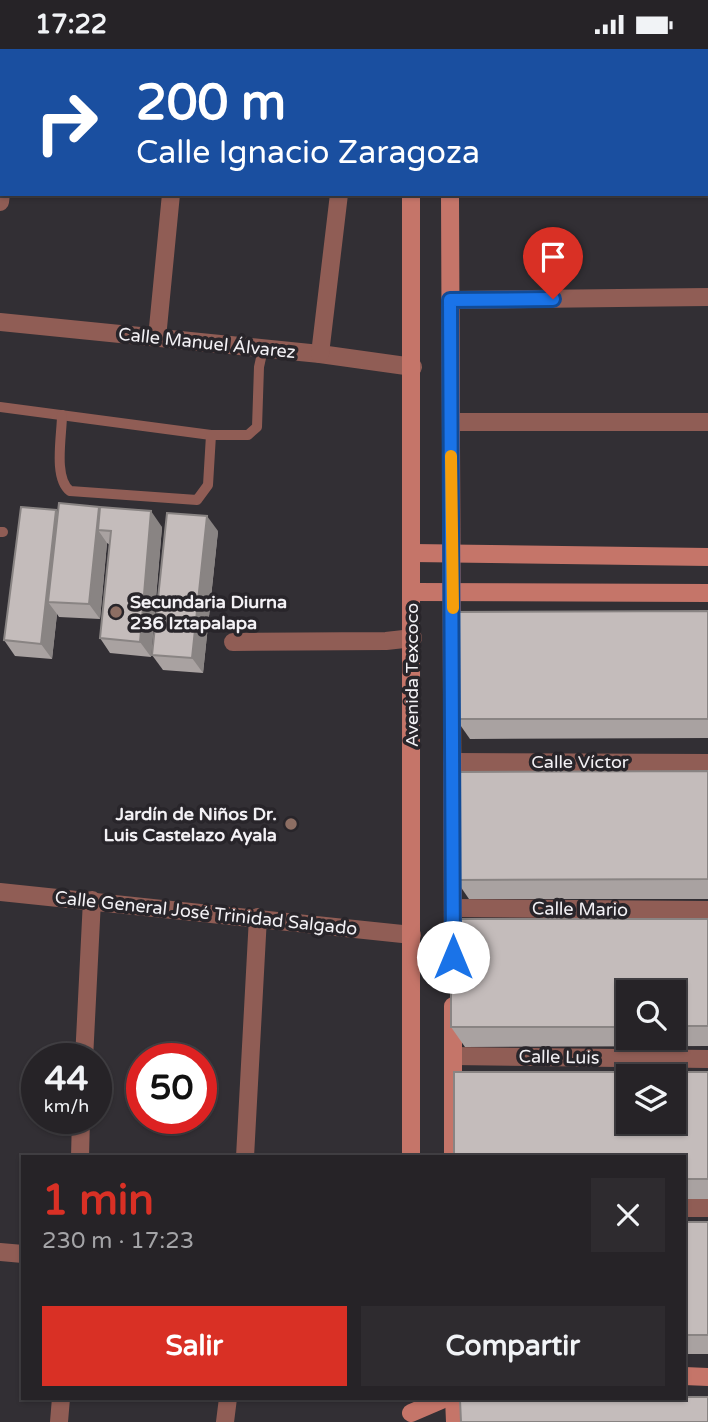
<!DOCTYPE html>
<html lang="es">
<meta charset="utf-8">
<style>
:root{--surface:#262327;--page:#2e2b2f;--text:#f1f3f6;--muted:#a4a4a7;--line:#424044;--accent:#d93025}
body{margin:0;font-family:"Varela Round",sans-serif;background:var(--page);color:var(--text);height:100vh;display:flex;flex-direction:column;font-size:26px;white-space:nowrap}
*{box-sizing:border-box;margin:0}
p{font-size:23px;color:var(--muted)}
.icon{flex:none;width:38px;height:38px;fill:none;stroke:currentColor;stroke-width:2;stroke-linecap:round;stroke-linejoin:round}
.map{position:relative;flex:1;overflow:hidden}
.panel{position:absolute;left:21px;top:1106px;width:665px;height:245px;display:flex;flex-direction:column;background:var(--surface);border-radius:0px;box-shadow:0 2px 5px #0004,0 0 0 2px var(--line)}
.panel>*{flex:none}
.top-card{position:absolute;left:0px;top:0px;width:709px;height:147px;box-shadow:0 2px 5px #0004,0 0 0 2px var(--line);background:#1a4fa0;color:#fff;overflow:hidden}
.controls{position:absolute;left:616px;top:931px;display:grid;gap:14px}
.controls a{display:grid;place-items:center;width:70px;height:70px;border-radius:0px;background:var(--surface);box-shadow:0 2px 5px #0004,0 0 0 2px var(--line);font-size:35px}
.speed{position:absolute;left:21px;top:994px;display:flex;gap:14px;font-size:35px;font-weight:700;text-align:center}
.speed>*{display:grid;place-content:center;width:91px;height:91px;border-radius:50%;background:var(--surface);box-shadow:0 2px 5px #0004,0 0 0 2px var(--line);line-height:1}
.speed small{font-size:18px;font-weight:400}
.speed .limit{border:10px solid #d22;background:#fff;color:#111}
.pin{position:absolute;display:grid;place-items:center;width:60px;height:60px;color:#fff;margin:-72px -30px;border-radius:50% 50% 50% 0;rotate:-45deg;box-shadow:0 0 7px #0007}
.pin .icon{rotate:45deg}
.me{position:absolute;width:77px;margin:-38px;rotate:0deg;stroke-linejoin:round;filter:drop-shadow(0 0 5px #0008)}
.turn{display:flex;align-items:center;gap:24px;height:147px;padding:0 21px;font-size:32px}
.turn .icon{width:91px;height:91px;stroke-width:2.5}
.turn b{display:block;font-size:49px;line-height:60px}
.round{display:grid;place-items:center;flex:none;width:74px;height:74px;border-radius:0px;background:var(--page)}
.headline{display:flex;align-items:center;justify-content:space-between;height:119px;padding:0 21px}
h1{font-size:42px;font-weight:700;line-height:52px;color:var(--accent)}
.button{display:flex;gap:14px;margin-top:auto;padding:14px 21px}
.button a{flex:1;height:80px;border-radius:0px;background:var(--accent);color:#fff;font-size:28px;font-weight:700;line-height:80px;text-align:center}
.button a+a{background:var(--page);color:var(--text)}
.status{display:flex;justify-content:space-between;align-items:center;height:49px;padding:0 35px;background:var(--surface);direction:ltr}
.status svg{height:19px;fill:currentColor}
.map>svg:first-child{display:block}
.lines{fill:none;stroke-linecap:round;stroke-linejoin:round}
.lane{stroke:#905d55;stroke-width:10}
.street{stroke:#905d55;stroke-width:18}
.secondary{stroke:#c57569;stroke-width:18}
.wall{fill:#a9a2a1;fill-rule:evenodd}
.shaded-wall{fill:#898483}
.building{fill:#c4bcbb;stroke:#898483;stroke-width:2;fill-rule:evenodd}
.route-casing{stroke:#114b97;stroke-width:18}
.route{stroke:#1a73e8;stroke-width:12}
.slow{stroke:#f59e0b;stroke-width:12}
.education-dot{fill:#8d6e63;stroke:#28252a;stroke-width:2.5}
.labels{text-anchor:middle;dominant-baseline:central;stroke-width:7;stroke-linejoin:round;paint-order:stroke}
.street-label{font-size:18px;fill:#f3f1f5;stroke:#28252a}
.poi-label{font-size:18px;font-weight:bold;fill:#f3f1f5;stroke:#28252a;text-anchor:start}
</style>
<div class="status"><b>17:22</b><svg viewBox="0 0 49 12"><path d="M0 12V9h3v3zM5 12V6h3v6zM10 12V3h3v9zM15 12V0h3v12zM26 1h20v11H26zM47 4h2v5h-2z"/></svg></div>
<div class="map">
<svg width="708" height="1373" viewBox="0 0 708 1373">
<rect width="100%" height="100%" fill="#322f34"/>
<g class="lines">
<g class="lane">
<path d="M0 358 211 386"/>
<path d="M62 366C62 386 53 429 70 442L197 451 208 436 211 386H248L257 378 259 318 263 300"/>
<path d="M0 483H3"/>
</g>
<g class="street">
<path d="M122 0 142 2"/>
<path d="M16 2V0"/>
<path d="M184 2 185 0"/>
<path d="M707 67H708"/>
<path d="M0 153 2 136"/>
<path d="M450 251 708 248"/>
<path d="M0 273 320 305 413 318"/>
<path d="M157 289 171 145"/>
<path d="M320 305 339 145"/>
<path d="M451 373H708"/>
<path d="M233 593 386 592 413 589"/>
<path d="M452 713 708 714"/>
<path d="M0 843 412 886"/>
<path d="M453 859 708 861"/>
<path d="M453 1007 708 1010"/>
<path d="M84 1010 92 851"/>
<path d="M80 1108 81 1069"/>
<path d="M245 1108 258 868"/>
<path d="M684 1159H708"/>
<path d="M0 1203 23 1205"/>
<path d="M59 1373 61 1349"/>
<path d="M225 1373 228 1349"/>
</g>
<g class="secondary">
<path d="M410 0V2"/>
<path d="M448 0V2"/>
<path d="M450 145 453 894"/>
<path d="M413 504 708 508"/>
<path d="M412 543 708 544"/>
<path d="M453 957V1108"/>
<path d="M411 1108V145"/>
<path d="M684 1327 708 1328"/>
<path d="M454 1349 455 1373"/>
<path d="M411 1364 446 1349"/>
</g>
</g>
<g class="wall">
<path d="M100 460 162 478 151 608 110 604 100 589 110 496 107 494 100 570 59 568 57 565 52 610 15 607 4 591 58 464Z"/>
<path d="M218 482 203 624 163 621 152 606Z"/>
<path d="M708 562V689L470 690 456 670Z"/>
<path d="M708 722V850H469L456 831Z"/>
<path d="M708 870V997L465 998 451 978ZM628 943H674V989H628Z"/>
<path d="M708 1023V1150H684V1108Z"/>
<rect x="684" y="1173" width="24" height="132"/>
</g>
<g class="shaded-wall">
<path d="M99 458 109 473 98 481 107 494 100 570 89 555Z"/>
<path d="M56 461 66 476 48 553 57 565 52 610 41 595Z"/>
<path d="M151 462 162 478 151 608 140 593Z"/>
<path d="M207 467 218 482 203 624 192 609Z"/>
</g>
<g class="building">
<path d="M59 454 99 458 89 555 48 553Z"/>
<path d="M21 458 56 461 41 595 4 591Z"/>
<path d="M100 458 151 462 140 593 100 589 111 482 98 481Z"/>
<path d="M167 464 207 467 192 609 152 606Z"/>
<path d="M708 562V670H456L455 563Z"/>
<path d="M708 722V830L456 831 455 723Z"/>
<path d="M451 870H708V977H674V943H628V978H451Z"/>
<path d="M454 1023H708V1130H684V1108H454ZM628 1027H674V1073H628Z"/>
<rect x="684" y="1173" width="24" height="113"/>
<path d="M684 1348H708V1373H461L460 1351 684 1349Z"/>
</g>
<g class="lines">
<defs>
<path id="route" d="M453 908 450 251 553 250"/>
</defs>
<use href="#route" class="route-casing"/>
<use href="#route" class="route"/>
<path class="slow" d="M451 407 453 559"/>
</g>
<g class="education-dot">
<circle cx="116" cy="563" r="7"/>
<circle cx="291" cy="775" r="7"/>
</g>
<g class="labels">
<g class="street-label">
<text transform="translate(207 294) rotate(6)">Calle Manuel Álvarez</text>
<text transform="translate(412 626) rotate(-90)">Avenida Texcoco</text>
<text x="580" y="713">Calle Víctor</text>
<text transform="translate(580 860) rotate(1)">Calle Mario</text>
<text transform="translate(206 864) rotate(6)">Calle General José Trinidad Salgado</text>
<text transform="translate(559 1008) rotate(1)">Calle Luis</text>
</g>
<g class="poi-label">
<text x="130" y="553">Secundaria Diurna<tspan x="130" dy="21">236 Iztapalapa</tspan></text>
<text x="277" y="765" text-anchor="end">Jardín de Niños Dr.<tspan x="277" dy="21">Luis Castelazo Ayala</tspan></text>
</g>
</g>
</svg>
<div class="controls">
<a><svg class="icon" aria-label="search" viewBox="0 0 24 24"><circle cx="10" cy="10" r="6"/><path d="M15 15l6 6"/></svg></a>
<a><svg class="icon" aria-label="layers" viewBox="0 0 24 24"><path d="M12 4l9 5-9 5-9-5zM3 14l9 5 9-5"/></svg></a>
</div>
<div class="speed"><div>44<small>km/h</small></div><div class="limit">50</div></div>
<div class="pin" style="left:553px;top:250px;background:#d93025"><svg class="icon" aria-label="arrive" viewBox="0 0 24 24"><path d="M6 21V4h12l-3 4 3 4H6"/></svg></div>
<svg class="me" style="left:453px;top:908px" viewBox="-20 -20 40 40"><circle r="19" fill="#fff"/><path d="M0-13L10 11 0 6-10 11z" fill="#1a73e8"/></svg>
<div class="top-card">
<div class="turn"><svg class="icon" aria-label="right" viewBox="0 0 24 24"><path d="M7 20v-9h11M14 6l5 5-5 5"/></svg><div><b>200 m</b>Calle Ignacio Zaragoza</div></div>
</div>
<section class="panel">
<div class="headline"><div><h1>1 min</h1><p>230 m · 17:23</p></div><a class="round"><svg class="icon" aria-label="close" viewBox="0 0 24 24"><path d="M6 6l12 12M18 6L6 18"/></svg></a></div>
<div class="button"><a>Salir</a><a>Compartir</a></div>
</section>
</div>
